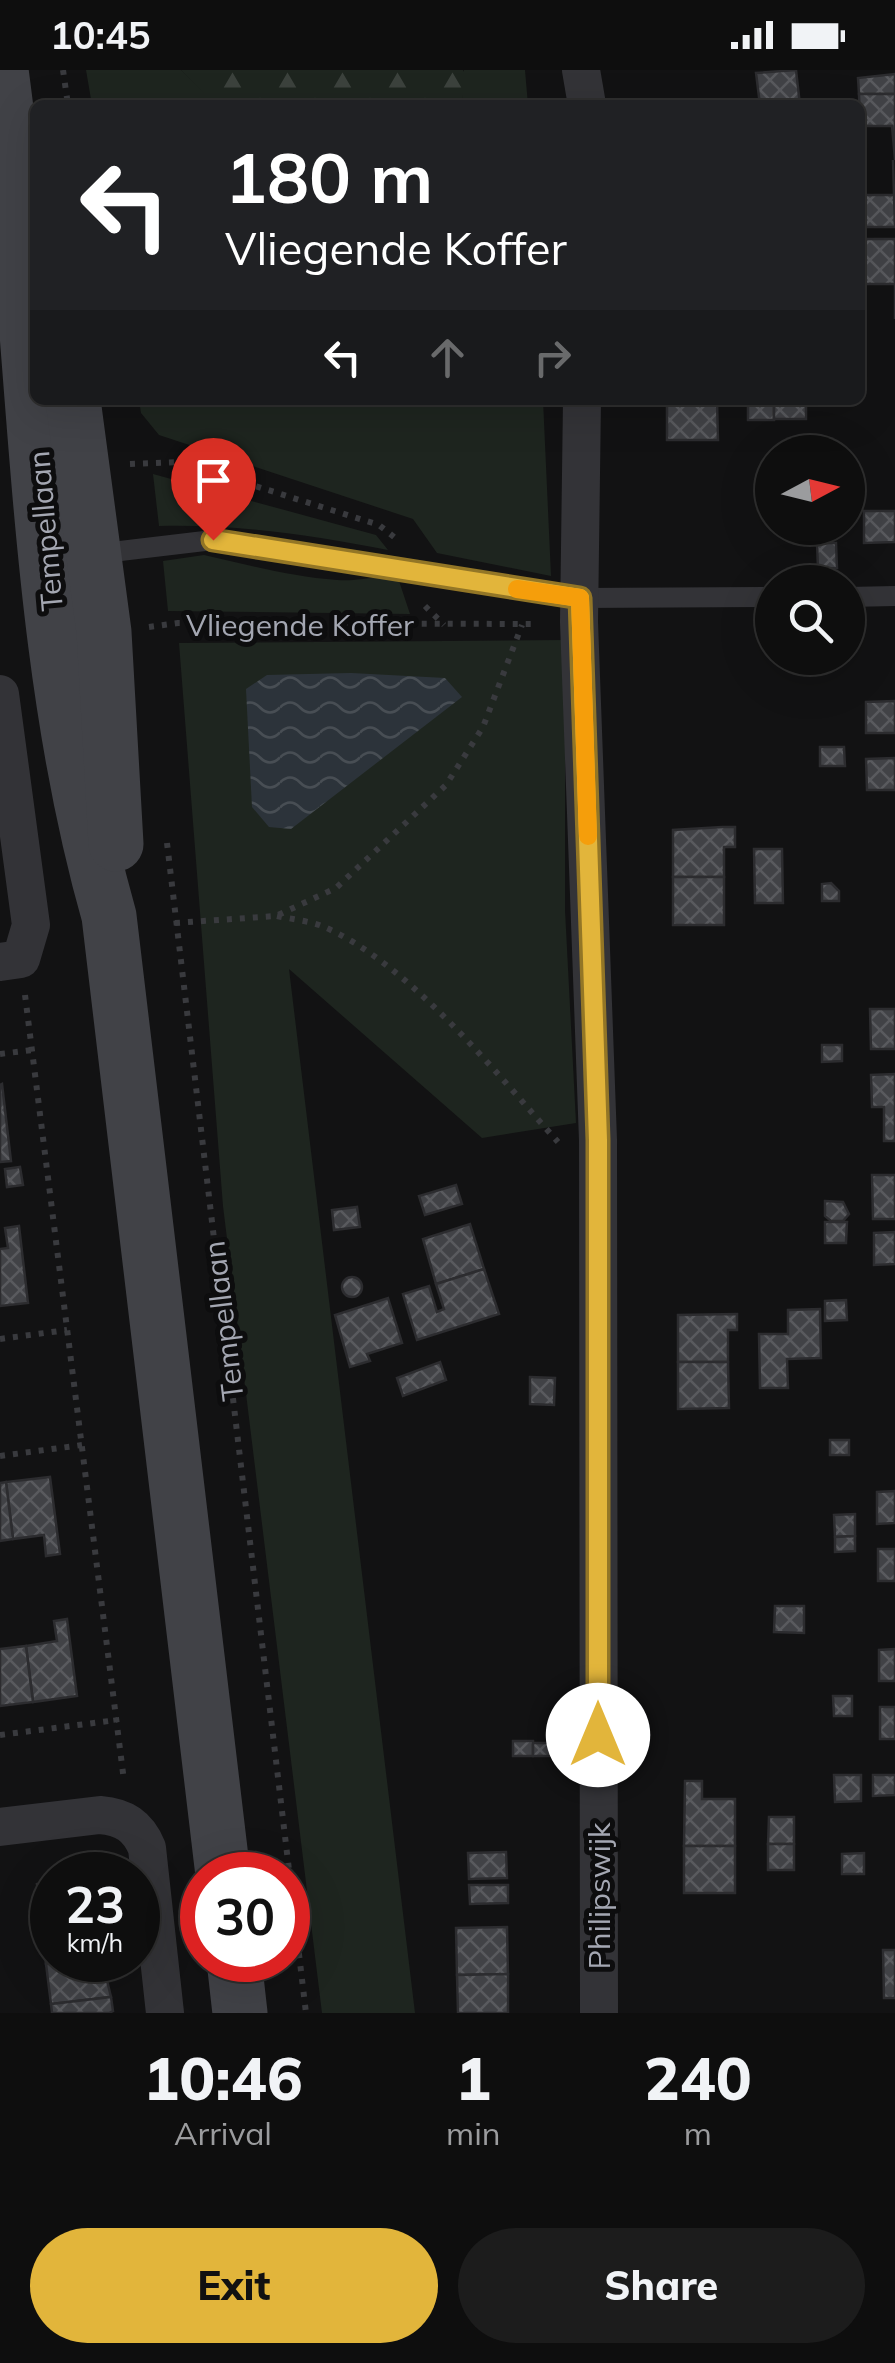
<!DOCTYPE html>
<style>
:root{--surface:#0e0e0e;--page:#1c1c1c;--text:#f1f3f6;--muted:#9b9c9e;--line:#2e2e2e;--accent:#e2b53b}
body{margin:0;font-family:Mulish,sans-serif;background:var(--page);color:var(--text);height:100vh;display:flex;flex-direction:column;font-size:38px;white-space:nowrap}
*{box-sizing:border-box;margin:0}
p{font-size:32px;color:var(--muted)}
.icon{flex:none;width:55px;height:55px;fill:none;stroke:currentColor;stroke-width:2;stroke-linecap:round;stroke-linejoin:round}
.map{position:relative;height:1943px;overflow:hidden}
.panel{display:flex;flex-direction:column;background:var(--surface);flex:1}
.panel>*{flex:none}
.hud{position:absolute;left:30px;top:30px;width:835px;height:305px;border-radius:15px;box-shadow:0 10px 40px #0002,0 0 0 2px var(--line);background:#202124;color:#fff;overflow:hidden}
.needle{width:65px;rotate:83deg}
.controls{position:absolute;left:755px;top:365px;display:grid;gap:20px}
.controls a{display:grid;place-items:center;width:110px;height:110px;border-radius:50%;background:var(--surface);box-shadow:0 10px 40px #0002,0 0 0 2px var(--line);font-size:50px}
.speed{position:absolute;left:30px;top:1782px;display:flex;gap:20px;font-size:50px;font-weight:700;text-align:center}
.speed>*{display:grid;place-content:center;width:130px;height:130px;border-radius:50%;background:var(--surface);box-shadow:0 10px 40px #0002,0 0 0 2px var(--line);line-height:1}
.speed small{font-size:25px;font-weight:400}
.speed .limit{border:15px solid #d22;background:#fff;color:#111}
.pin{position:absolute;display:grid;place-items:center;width:85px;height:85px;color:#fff;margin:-102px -42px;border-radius:50% 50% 50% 0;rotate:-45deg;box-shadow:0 0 10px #0007}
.pin .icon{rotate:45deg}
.me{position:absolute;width:110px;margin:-55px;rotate:0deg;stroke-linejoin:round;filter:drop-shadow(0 0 8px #0008)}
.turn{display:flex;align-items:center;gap:35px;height:210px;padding:0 30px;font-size:45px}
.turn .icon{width:130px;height:130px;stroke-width:2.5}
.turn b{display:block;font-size:70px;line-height:85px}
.lanes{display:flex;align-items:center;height:95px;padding:0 30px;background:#0003;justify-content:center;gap:50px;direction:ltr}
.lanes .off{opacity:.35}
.eta{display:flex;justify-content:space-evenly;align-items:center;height:170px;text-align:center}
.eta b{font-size:60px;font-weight:800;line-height:70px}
.button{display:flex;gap:20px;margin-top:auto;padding:20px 30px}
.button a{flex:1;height:115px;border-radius:60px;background:var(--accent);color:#111;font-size:40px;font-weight:800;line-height:115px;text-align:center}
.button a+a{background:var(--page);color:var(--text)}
.status{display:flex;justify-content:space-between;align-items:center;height:70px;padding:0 50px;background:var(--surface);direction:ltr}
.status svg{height:28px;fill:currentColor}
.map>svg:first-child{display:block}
.green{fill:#1e251f}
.forest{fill:url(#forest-firs)}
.water{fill:url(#water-waves)}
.building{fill:url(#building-cross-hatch);stroke:#2c2c2f;stroke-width:2.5}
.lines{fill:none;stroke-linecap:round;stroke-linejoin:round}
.path{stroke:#393a3e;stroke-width:6;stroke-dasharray:5 8;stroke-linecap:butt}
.lane{stroke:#333337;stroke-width:20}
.street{stroke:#333337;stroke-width:38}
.secondary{stroke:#414247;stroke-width:55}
.route-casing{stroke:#937626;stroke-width:25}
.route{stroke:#e2b53b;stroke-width:18}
.slow{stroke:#f59e0b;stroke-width:18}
.labels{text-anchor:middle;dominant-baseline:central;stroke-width:10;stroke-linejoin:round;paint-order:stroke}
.street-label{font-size:30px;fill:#a4a7b2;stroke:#0d0d0e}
</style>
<div class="status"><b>10:45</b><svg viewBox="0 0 49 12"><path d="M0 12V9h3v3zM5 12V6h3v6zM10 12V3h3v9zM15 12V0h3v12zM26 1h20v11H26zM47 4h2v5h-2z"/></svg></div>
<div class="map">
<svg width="895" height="1943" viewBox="0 0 895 1943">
<defs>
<pattern id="forest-firs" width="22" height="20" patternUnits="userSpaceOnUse" patternTransform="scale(2.5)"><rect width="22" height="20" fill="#1e251f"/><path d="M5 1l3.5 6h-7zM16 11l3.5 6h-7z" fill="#3c423d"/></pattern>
<pattern id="water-waves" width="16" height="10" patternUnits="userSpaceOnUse" patternTransform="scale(2.5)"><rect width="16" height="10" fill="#2c333a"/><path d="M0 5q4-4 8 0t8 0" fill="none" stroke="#484e54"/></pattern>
<pattern id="building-cross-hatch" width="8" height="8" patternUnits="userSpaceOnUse" patternTransform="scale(2.5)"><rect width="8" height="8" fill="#414246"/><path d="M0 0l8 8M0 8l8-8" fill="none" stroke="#595a5e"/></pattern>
</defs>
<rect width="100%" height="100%" fill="#121213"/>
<g class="green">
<path d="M86 0H181L216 34 227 35H92Z"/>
<path d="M464 0H525L528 35H462Z"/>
<path d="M139 330H543L551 506 437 483 413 449 159 365 141 343Z"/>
<path d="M153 404 376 465 388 480C311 465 238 454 159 456Z"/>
<path d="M204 485C248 495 292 507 337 510 362 512 369 504 399 511L410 544 168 541 163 491Z"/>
<path d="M565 570V840L576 1053 482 1068 289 899 415 1943H322L223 1136 179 573Z"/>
</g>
<path class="forest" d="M181 0H463L465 4 462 35H216Z"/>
<path class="water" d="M351 603 445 608 462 627 291 759 269 757 252 737 246 619 267 605Z"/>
<g class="building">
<path d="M796 0 800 35H760L756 3Z"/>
<path d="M895 4V24H859L858 8Z"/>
<path d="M859 24H895V90L892 56H860Z"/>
<path d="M893 90 895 157H860V125H894Z"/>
<path d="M860 169H895V249V214H861Z"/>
<path d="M667 330H717L718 370H667Z"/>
<rect x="748" y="330" width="26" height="20"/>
<rect x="774" y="330" width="32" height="19"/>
<path d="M864 441H895V472L864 473Z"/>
<path d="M817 473H836L837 498 818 499Z"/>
<path d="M895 631V663H866V632Z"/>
<path d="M820 677H844L845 696H820Z"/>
<path d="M895 688V720H867L866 689Z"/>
<path d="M722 757H735V777H724V807H673V760Z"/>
<path d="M754 779H782L783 833H755Z"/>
<rect x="673" y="807" width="51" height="48"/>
<path d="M831 813 839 821V831H822V814Z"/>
<path d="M870 939H895V979H871Z"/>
<path d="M822 975H842V991L822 992Z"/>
<path d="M895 1004V1071H884V1037H872L871 1005Z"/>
<path d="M2 1014 11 1091 0 1092V1015Z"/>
<path d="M20 1097 23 1115 7 1117 5 1099Z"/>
<path d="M872 1105H895V1149H873Z"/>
<path d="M456 1115 462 1134 425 1145 419 1126Z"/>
<path d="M825 1131 843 1132 849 1144 843 1151H831L825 1146Z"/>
<path d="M357 1137 360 1157 334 1160 332 1140Z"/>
<path d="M825 1152H847L846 1173H825Z"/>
<path d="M470 1154 484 1199 436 1214 423 1169Z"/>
<path d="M19 1156 28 1233 0 1236V1179L8 1178 5 1158Z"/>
<path d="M895 1162V1194L874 1195V1163Z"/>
<path d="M484 1199 499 1244 417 1270 403 1224 429 1216 437 1242 444 1239 436 1214Z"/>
<circle cx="352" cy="1217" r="10"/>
<path d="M388 1228 402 1273 367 1284 370 1291 350 1297 335 1245Z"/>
<path d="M846 1230 847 1250 825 1251V1231Z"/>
<path d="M820 1239 821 1288 787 1289 788 1318H760L759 1264H788V1240Z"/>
<path d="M737 1244V1260H728V1292H678V1245Z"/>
<path d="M440 1292 446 1310 403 1326 397 1308Z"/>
<path d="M678 1292H728L729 1338 678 1339Z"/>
<path d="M530 1307 555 1308 554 1335 530 1334Z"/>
<rect x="830" y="1370" width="19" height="15"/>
<path d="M50 1407 60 1484 46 1486 44 1465 13 1469 6 1412Z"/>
<path d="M6 1412 13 1469 0 1471V1413Z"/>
<path d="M895 1421V1453L877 1454V1422Z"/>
<path d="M855 1444V1466L835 1467 834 1445Z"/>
<path d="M855 1466V1481L835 1482V1467Z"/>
<rect x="878" y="1479" width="17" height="32"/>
<path d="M775 1536H804V1563L774 1562Z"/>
<path d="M67 1549 77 1626 33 1632 26 1576 57 1571 54 1551Z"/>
<path d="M26 1576 33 1632 0 1636V1579Z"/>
<path d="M895 1579V1611H879V1580Z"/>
<path d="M833 1626H852V1646H834Z"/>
<rect x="880" y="1637" width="15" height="32"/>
<rect x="513" y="1671" width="20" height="15"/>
<rect x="533" y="1673" width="20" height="13"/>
<path d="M834 1705H861V1731L835 1732Z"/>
<path d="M873 1705H895V1725L873 1726Z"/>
<path d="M685 1711H702V1729H735V1776H684Z"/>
<path d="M769 1747H794V1774H768Z"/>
<rect x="768" y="1774" width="26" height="26"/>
<rect x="684" y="1776" width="51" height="47"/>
<path d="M506 1782 507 1808 469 1809 468 1783Z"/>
<path d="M864 1783V1804H842V1784Z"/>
<path d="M52 1812V1853L42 1855 37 1814Z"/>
<path d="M469 1815H508V1833L470 1834Z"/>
<path d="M52 1853V1890H81L46 1894 42 1855Z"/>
<path d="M507 1857 508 1904 457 1905 456 1858Z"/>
<path d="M883 1880H895V1928H884Z"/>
<path d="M102 1890 111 1927 51 1934 46 1894Z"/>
<path d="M508 1904V1943H458L457 1905Z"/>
<path d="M111 1927 113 1941 109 1943H52L51 1934Z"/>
</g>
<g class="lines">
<g class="path">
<path d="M63 0 68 35"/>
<path d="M130 394 179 392 379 455 394 467"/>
<path d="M425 536 444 555"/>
<path d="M149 557 178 553 531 554"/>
<path d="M167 773 306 1943"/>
<path d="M277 846C291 849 309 851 322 856 408 892 496 1003 558 1072"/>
<path d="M175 853 276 846 336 818 446 715 483 657 522 555"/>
<path d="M25 925 124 1711"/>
<path d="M0 984 32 980"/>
<path d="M0 1269 67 1260"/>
<path d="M0 1386 82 1375"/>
<path d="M0 1665 117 1650"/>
</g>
<g class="lane">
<path d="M95 484 213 470 580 528 772 527"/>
<path d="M848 527 895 526"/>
</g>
<g class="street">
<path d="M581 0 587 35"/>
<path d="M582 330 579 552 598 1070 599 1943"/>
<path d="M0 624 31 855 21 889 0 892"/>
<path d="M0 1757 100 1745C124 1747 138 1756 147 1778L165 1943"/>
</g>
<g class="secondary">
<path d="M1 0C39 281 31 572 109 846L223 1805"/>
<path d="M73 330 104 562 116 774"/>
<path d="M234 1890 240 1943"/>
</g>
</g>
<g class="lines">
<defs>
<path id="route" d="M213 470 580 528 598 1070V1665"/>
</defs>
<use href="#route" class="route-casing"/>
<use href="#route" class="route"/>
<path class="slow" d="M517 519 580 528 588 766"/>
</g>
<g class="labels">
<g class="street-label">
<text transform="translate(45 461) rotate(-95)">Tempellaan</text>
<text x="300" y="555">Vliegende Koffer</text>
<text transform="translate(223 1251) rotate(-97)">Tempellaan</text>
<text transform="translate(599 1826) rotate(-90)">Philipswijk</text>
</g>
</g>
</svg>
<div class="controls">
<a><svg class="needle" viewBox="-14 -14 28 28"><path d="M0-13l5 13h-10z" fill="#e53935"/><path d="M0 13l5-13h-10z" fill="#9b9c9e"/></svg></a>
<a><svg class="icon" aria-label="search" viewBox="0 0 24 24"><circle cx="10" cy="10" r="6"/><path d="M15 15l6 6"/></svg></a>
</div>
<div class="speed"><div>23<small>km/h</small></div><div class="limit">30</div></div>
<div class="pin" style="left:213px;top:470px;background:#d93025"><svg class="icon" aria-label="arrive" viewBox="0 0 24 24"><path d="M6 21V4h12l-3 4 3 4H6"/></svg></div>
<svg class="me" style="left:598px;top:1665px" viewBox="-20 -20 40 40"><circle r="19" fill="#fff"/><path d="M0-13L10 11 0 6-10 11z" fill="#e2b53b"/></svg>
<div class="hud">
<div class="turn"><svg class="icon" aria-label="left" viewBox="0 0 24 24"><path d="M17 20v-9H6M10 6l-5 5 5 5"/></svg><div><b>180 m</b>Vliegende Koffer</div></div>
<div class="lanes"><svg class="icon" aria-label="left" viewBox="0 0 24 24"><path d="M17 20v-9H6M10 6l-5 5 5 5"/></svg><svg class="icon off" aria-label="ahead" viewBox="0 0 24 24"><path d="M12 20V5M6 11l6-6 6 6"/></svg><svg class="icon off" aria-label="right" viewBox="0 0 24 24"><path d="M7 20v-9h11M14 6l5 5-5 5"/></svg></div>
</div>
</div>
<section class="panel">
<div class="eta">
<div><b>10:46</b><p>Arrival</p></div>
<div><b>1</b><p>min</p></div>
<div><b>240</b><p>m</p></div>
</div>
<div class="button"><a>Exit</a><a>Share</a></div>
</section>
